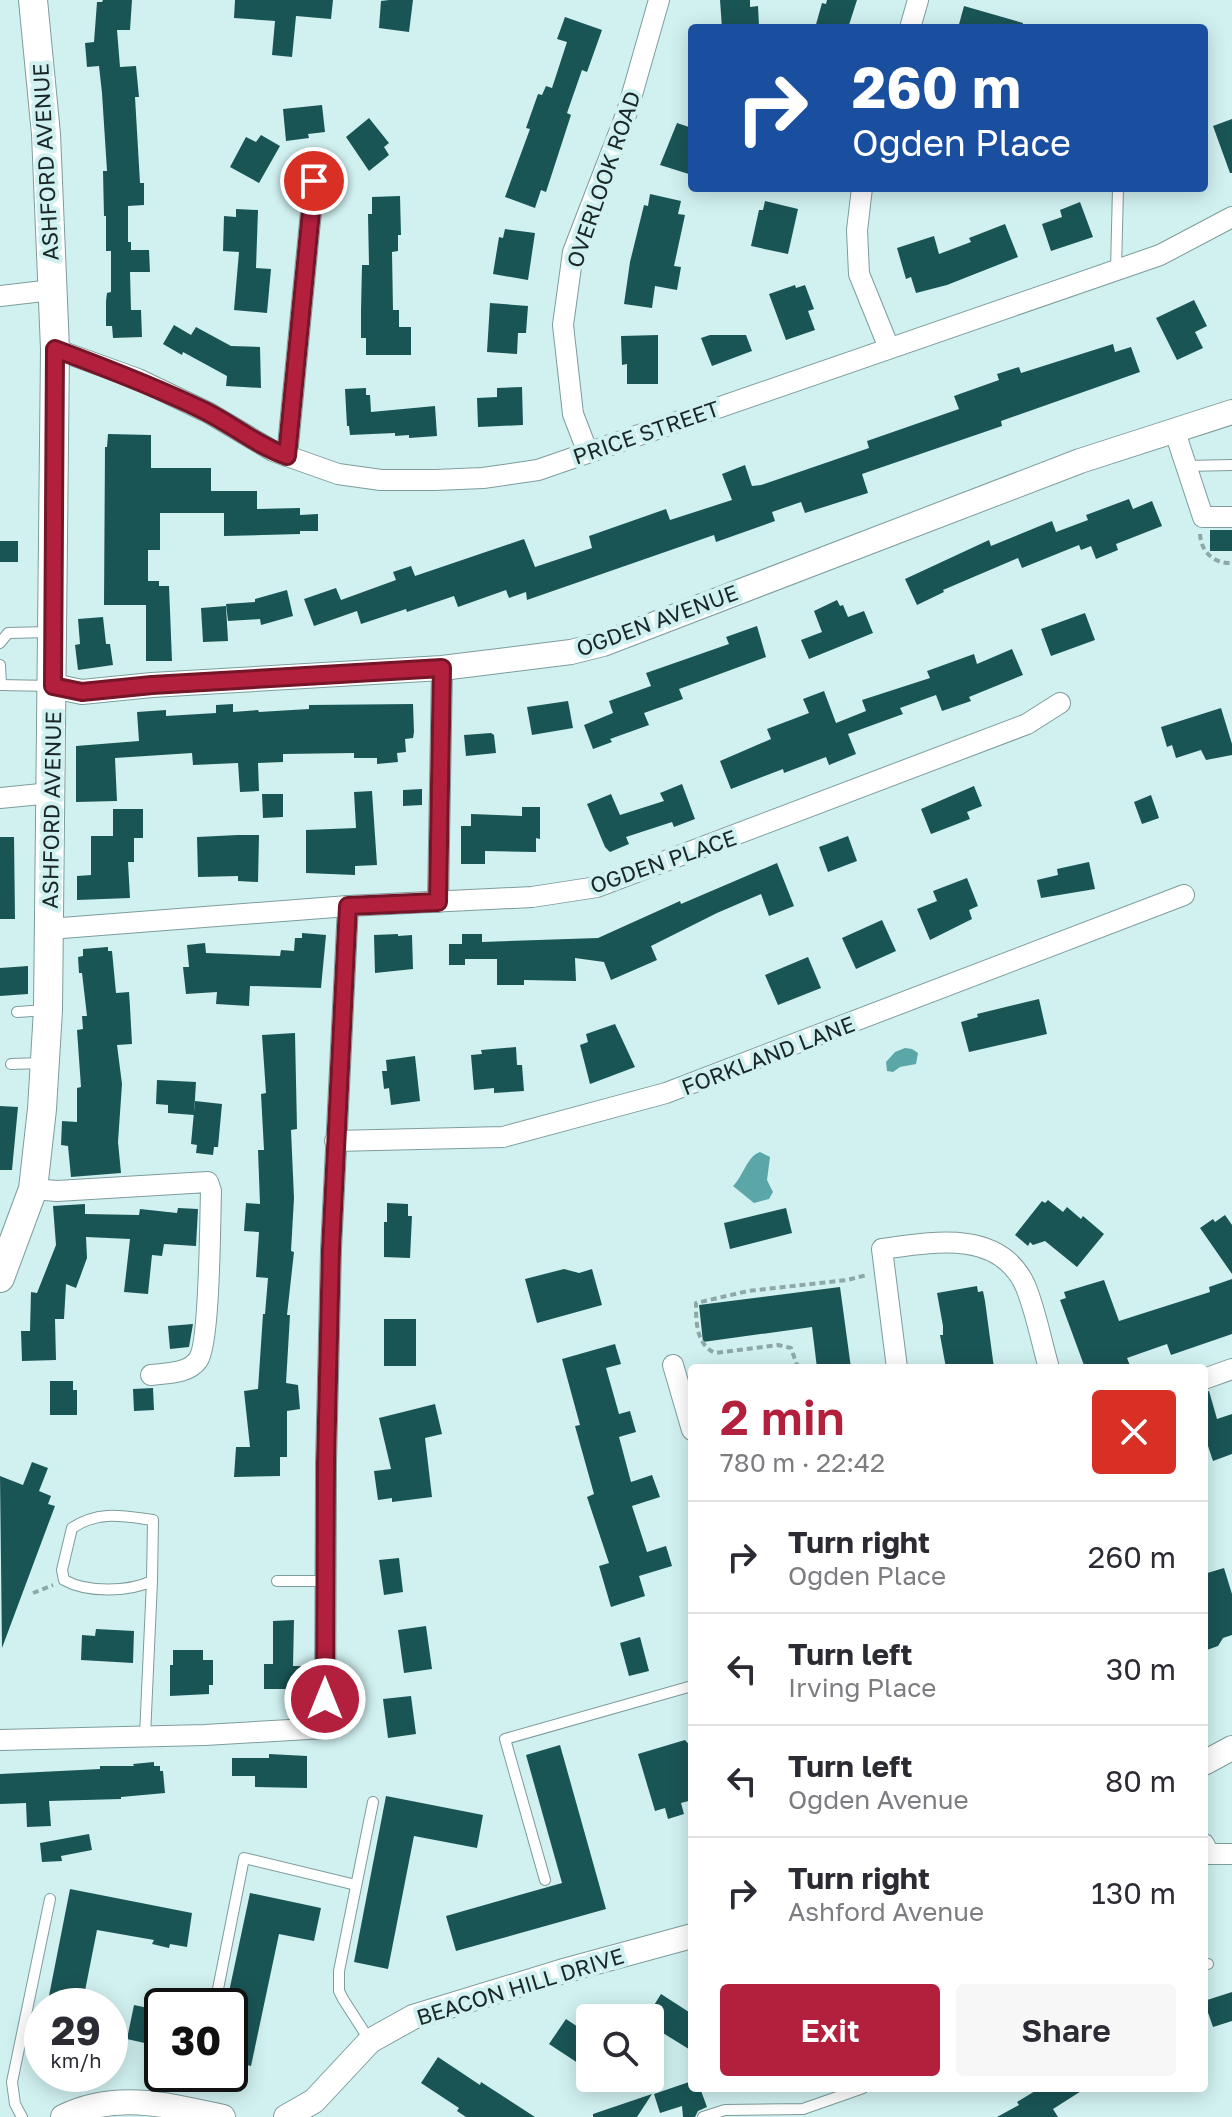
<!DOCTYPE html>
<meta charset="utf-8">
<style>
:root{--surface:#fff;--page:#f7f7f7;--text:#2b2b33;--muted:#7c7c81;--line:#e1e1e2;--accent:#b3203e}
body{margin:0;font-family:"Golos Text",sans-serif;background:var(--page);color:var(--text);height:100vh;display:flex;flex-direction:column;font-size:30px;white-space:nowrap}
*{box-sizing:border-box;margin:0}
p{font-size:26px;color:var(--muted)}
.icon{flex:none;width:44px;height:44px;fill:none;stroke:currentColor;stroke-width:2;stroke-linecap:round;stroke-linejoin:round}
.map{position:relative;flex:1;overflow:hidden}
.drawer{position:absolute;left:688px;top:1364px;width:520px;height:728px;display:flex;flex-direction:column;background:var(--surface);border-radius:8px;box-shadow:0 4px 20px #0003}
.drawer>*{flex:none}
.hud{position:absolute;left:688px;top:24px;width:520px;height:168px;border-radius:8px;box-shadow:0 4px 20px #0003;background:#1a4fa0;color:#fff;overflow:hidden}
.buttons{position:absolute;left:576px;top:2004px;display:grid;gap:16px}
.buttons a{display:grid;place-items:center;width:88px;height:88px;border-radius:8px;background:var(--surface);box-shadow:0 4px 20px #0003;font-size:40px}
.speed{position:absolute;left:24px;top:1988px;display:flex;gap:16px;font-size:40px;font-weight:700;text-align:center}
.speed>*{display:grid;place-content:center;width:104px;height:104px;border-radius:50%;background:var(--surface);box-shadow:0 4px 20px #0003;line-height:1}
.speed small{font-size:20px;font-weight:400}
.speed .limit{border:4px solid #111;border-radius:12px;background:#fff;color:#111}
.pin{position:absolute;display:grid;place-items:center;width:68px;height:68px;color:#fff;margin:-34px;border:4px solid #fff;border-radius:50%;box-shadow:0 2px 8px #0007}
.me{position:absolute;width:88px;margin:-44px;rotate:0deg;stroke-linejoin:round;filter:drop-shadow(0 0 6px #0008)}
.turn{display:flex;align-items:center;gap:28px;height:168px;padding:0 32px;font-size:36px}
.turn .icon{width:104px;height:104px;stroke-width:2.5}
.turn b{display:block;font-size:56px;line-height:68px}
.round{display:grid;place-items:center;flex:none;width:84px;height:84px;border-radius:8px;background:var(--page)}
.headline{display:flex;align-items:center;justify-content:space-between;height:136px;padding:0 32px}
h1{font-size:48px;font-weight:600;line-height:60px;color:var(--accent)}
.button{display:flex;gap:16px;margin-top:auto;padding:16px 32px}
.button a{flex:1;height:92px;border-radius:8px;background:var(--accent);color:#fff;font-size:32px;font-weight:600;line-height:92px;text-align:center}
.button a+a{background:var(--page);color:var(--text)}
ul{padding:0;list-style:none}
li{display:flex;align-items:center;gap:24px;height:112px;padding:0 32px;border-top:2px solid var(--line)}
li div{flex:1}
li b{display:block;font-size:30px}
li em{font-style:normal}
.map>svg:first-child{display:block}
.water{fill:#5ba6a7}
.building{fill:#1a5556}
.lines{fill:none;stroke-linecap:round;stroke-linejoin:round}
.service-casing{stroke:#7e9c9c;stroke-width:12}
.minor-casing{stroke:#7e9c9c;stroke-width:22}
.tertiary-casing{stroke:#7e9c9c;stroke-width:26}
.secondary-casing{stroke:#7e9c9c;stroke-width:30}
.path{stroke:#8ea7a7;stroke-width:4;stroke-dasharray:6 4;stroke-linecap:butt}
.service{stroke:#fff;stroke-width:10}
.minor{stroke:#fff;stroke-width:20}
.tertiary{stroke:#fff;stroke-width:24}
.secondary{stroke:#fff;stroke-width:28}
.route-casing{stroke:#741528;stroke-width:20}
.route{stroke:#b3203e;stroke-width:14}
.labels{text-anchor:middle;dominant-baseline:central;stroke-width:8;stroke-linejoin:round;paint-order:stroke}
.street-label{font-size:22px;fill:#1a2727;stroke:#d1f1f1}
</style>
<div class="map">
<svg width="1232" height="2117" viewBox="0 0 1232 2117">
<rect width="100%" height="100%" fill="#d1f1f1"/>
<g class="water">
<path d="M905 1048 912 1049 918 1053 916 1064 900 1067 893 1072 887 1071 886 1062 895 1052Z"/>
<path d="M760 1152 770 1157 767 1180 773 1192 769 1199 754 1203 733 1186C743 1177 747 1156 760 1152Z"/>
</g>
<g class="building">
<path d="M103 0H132L130 30H117L120 67 136 66 139 97H135L140 183H144V205L128 206V242H131V250H149L150 272H130L131 310H141L142 337 113 338 112 326H106V301L107 293 111 292V251H106V216H104L103 171H107L102 93 99 66 87 67 85 43 94 42 97 2H102Z"/>
<path d="M235 0H333L331 19 296 16 292 57 272 55 275 21 234 18Z"/>
<path d="M389 0H413L409 32 379 28 381 1Z"/>
<path d="M720 0H750V7L758 6 759 26 722 28Z"/>
<path d="M827 0H857L848 28H815L822 3 826 4Z"/>
<path d="M964 6 1023 23 1022 28H958Z"/>
<path d="M565 17 602 30 587 72 582 70 567 113 571 115 546 192 541 190 535 208 505 197 530 129 526 128 538 94 542 95 546 86 552 88 567 42 557 39Z"/>
<path d="M322 105 325 132 308 134 309 138 286 141 283 109Z"/>
<path d="M369 118 389 143 384 147 389 155 369 171 346 137Z"/>
<path d="M1232 119V173H1230L1213 126Z"/>
<path d="M677 123 692 128V175L660 165Z"/>
<path d="M261 135 280 146 259 183 230 167 246 137 256 142Z"/>
<path d="M650 194 681 201 678 214 685 215 674 266 681 267 677 290 655 286 652 308 624 304 630 262 644 205 648 206Z"/>
<path d="M400 196 401 235H398V251L392 252 393 310H399V327H411V355H366V338H361V311L362 265H369L368 214H372V197Z"/>
<path d="M765 201 798 209 788 254 751 246 759 210H763Z"/>
<path d="M1080 202 1093 237 1051 251 1042 224 1062 217 1060 210Z"/>
<path d="M236 209 258 210 256 268 271 269 267 313 234 310 239 252 223 251 224 216 236 217Z"/>
<path d="M1005 224 1018 257 947 285 916 293 911 277 906 279 897 248 934 236 939 254 971 242 969 238Z"/>
<path d="M505 229 535 233 528 280 493 274 499 237 503 238Z"/>
<path d="M795 285 796 288 805 285 814 309 808 311 815 330 786 340 769 294Z"/>
<path d="M1194 300 1207 326 1195 332 1203 348 1177 360 1156 318Z"/>
<path d="M490 303 528 306 526 333H518L517 354 487 352Z"/>
<path d="M174 325 191 335 196 327 231 346 260 347 261 388 226 386 227 376 183 352 182 355 163 344Z"/>
<path d="M658 335V384H627V364L622 365 621 336Z"/>
<path d="M710 335H746L752 351 712 366 701 338Z"/>
<path d="M1113 344 1115 352 1131 347 1140 372 1001 421 1002 426 862 474 868 493 805 513 801 502 772 512 775 521 716 542 714 535 527 600 526 592 509 598 506 590 458 607 454 596 407 612 406 609 361 624 357 611 314 626 304 599 336 588 341 600 396 580 393 572 411 566 415 576 524 539 535 567 592 548 589 536 666 509 670 520 732 500 722 474 745 465 752 486 761 485 869 448 867 441 959 409 954 396 999 380 997 374 1019 367 1021 373Z"/>
<path d="M522 387 523 425 478 427 477 398 497 397V388Z"/>
<path d="M366 388V395H370L371 412 435 406 437 436 409 438V435L395 436V433L350 435 349 426H347L345 389Z"/>
<path d="M108 434 151 435V468H211V491H257V509L300 508V515L318 514V531H300V534L224 536V513H160V550H148V581H159V586H169L172 661H146V605H104L105 447H107Z"/>
<path d="M1129 499 1133 509 1152 501 1162 526 1116 544 1118 550 1096 559 1091 546 1081 550 1079 545 1022 568 1018 558 943 590 944 592 917 605 905 579 989 540 991 546 1052 521 1056 532 1088 520 1086 515Z"/>
<rect x="1210" y="530" width="22" height="21"/>
<rect x="0" y="541" width="18" height="21"/>
<path d="M287 590 293 616 261 625 260 619 228 621 226 604 255 602V599Z"/>
<path d="M837 600 840 606 843 605 848 617 864 611 873 633 809 659 801 640 822 632 814 611Z"/>
<path d="M226 606 228 641 203 642 201 608Z"/>
<path d="M1085 613 1095 640 1051 656 1041 629Z"/>
<path d="M103 617 106 644H110L113 665 78 670 75 645 80 644 78 619Z"/>
<path d="M757 626 766 657 679 689 683 699 644 713 649 725 610 739 612 742 593 749 584 725 613 713 609 701 651 686 646 673 729 644 726 637Z"/>
<path d="M1012 649 1023 675 969 697 971 701 942 711 936 695 900 708 903 714 848 734 856 754 829 765 826 757 784 773 783 769 731 789 720 761 771 739 767 729 809 713 803 699 824 691 836 723 866 711 862 700 930 678 927 671 974 654 977 664Z"/>
<path d="M568 701 573 728 532 735 527 707Z"/>
<path d="M233 704V712L258 710 259 712 309 709V705L413 704 414 732 413 738 405 739 406 752 397 753 398 762 377 764V758H354V753L283 754V762L258 763 259 791 240 792 238 763 193 765 192 753 115 758 117 801 76 802V746L139 741 137 712 166 710V716L216 713V705Z"/>
<path d="M1221 708 1232 744V755L1206 760 1201 750 1176 758 1172 745 1167 747 1161 727Z"/>
<path d="M491 733 494 735 496 753 466 756 464 735Z"/>
<path d="M682 784 695 819 674 827 672 822 626 837 629 844 610 852 605 847 587 804 611 794 620 815 664 801 660 793Z"/>
<path d="M974 786 982 806 967 812 970 819 931 834 921 809Z"/>
<path d="M422 789V805L403 806V790Z"/>
<path d="M372 791 377 865 355 866V875L306 873V830L356 828 354 792Z"/>
<path d="M262 794H283V817L263 818Z"/>
<path d="M1151 795 1159 818 1142 824 1134 802Z"/>
<path d="M522 807H540V839L536 838V852L485 851V864H461V826H471V814L522 816Z"/>
<path d="M113 809H143V838H134V862H128L130 898 77 900V876L91 875V836H113Z"/>
<path d="M238 835H259L258 882 238 881V876L198 877 197 837Z"/>
<path d="M848 836 857 861 828 872 819 847Z"/>
<path d="M0 837H14L15 919H0Z"/>
<path d="M1089 862 1095 889 1041 898 1037 880 1058 875 1057 869Z"/>
<path d="M777 863 794 906 769 916 761 894 717 913 651 946 657 960 611 980 604 962 575 958 576 981 524 980V985H497V959H465V965H449V944H462V934H482V942L598 938 680 901 681 904Z"/>
<path d="M967 878 978 906 969 910 972 919 930 940 917 909 937 901 933 891Z"/>
<path d="M882 920 896 951 856 969 842 938Z"/>
<path d="M302 933 326 935 321 988 250 986 249 1006 216 1004 217 992 186 994 183 967H189L187 945 205 943 206 953 280 956 281 950 294 951 295 938H302Z"/>
<path d="M398 934V936L412 935 413 969 375 973 374 935Z"/>
<path d="M108 947V951H112L116 993 129 992 130 1007 132 1044 117 1045 122 1084 118 1142 121 1173 71 1177 68 1146 61 1145 62 1121 77 1122V1088L81 1087 77 1030 83 1029 82 1016H87L82 973H79L78 957 83 956V949Z"/>
<path d="M808 957 821 988 778 1005 765 975Z"/>
<path d="M28 966V994L0 996V968Z"/>
<path d="M1039 999 1047 1034 969 1052 961 1022 978 1017 977 1014Z"/>
<path d="M615 1024 635 1067 590 1084 580 1045 588 1042 586 1034Z"/>
<path d="M295 1033 297 1129 291 1130 294 1198 291 1251 294 1252 287 1315H290L286 1383 298 1385 300 1409 287 1411V1457H280V1476L234 1477 236 1447H250L244 1391 258 1389 263 1314H265L268 1278 256 1277 259 1232 244 1231 246 1203 260 1204 258 1150H264L261 1094 266 1093 262 1035Z"/>
<path d="M516 1047 517 1065H522L524 1091 494 1093V1088L474 1090 471 1055 482 1054 481 1050Z"/>
<path d="M415 1056 420 1101 391 1105 389 1088 384 1089 382 1071H387L386 1060Z"/>
<path d="M157 1080 196 1082 194 1115 168 1113V1105L156 1104Z"/>
<path d="M195 1101 222 1104 218 1147H214L213 1155 196 1153 197 1145 191 1144Z"/>
<path d="M0 1106 18 1107 12 1170H0Z"/>
<path d="M1048 1200 1063 1212 1067 1207 1081 1219 1083 1216 1104 1234 1077 1267 1045 1241 1033 1245 1030 1242 1028 1246 1015 1235 1042 1201 1045 1203Z"/>
<path d="M387 1203 408 1204V1216H412L410 1258 384 1257V1222H387Z"/>
<path d="M85 1204V1214L139 1215 140 1209 177 1213 178 1208 198 1209 196 1246 164 1244 162 1256 152 1255 148 1294 124 1292 130 1239 86 1237 87 1258 76 1288 66 1284 64 1319H55L56 1360 22 1361 21 1331H30L31 1292 37 1293 56 1245 53 1206Z"/>
<path d="M786 1208 792 1233 730 1249 724 1223Z"/>
<path d="M1225 1215 1232 1225V1274L1200 1228 1213 1219 1215 1222Z"/>
<path d="M564 1269 579 1273 592 1269 602 1305 537 1323 525 1279Z"/>
<path d="M1232 1279V1334L1171 1355 1167 1344 1127 1358 1131 1368H1085L1060 1300 1066 1298 1064 1292 1104 1280 1119 1321 1210 1292 1209 1287Z"/>
<path d="M977 1286 978 1292 983 1291 985 1301 994 1368H946L940 1335H943V1326L937 1293Z"/>
<path d="M840 1287 851 1368H817L812 1327 703 1342 699 1305Z"/>
<rect x="384" y="1319" width="32" height="47"/>
<path d="M193 1324 189 1347 170 1349 168 1326Z"/>
<path d="M615 1344 621 1364 606 1368 619 1414 630 1411 636 1432 619 1437 631 1482 652 1475 660 1497 632 1506 647 1552 666 1546 672 1566 639 1576 645 1596 611 1607 599 1566 609 1563 587 1497 594 1494 575 1426 580 1425 562 1359Z"/>
<path d="M50 1381H73V1390H77V1415H50Z"/>
<path d="M153 1388 154 1410 134 1411 133 1389Z"/>
<path d="M1209 1391 1217 1419 1232 1414V1454L1213 1461 1204 1434V1392Z"/>
<path d="M435 1404 442 1434 425 1438 432 1497 392 1502V1498L378 1500 374 1471 391 1469 379 1418Z"/>
<path d="M32 1462 48 1468 39 1491 51 1496 48 1504 55 1506 2 1648 0 1476 23 1485Z"/>
<path d="M399 1558 403 1592 384 1595 379 1560Z"/>
<path d="M1224 1568 1232 1594V1635L1223 1638 1218 1646 1204 1651V1574Z"/>
<path d="M294 1620 293 1666H301V1686H294V1689H264V1664H273V1621Z"/>
<path d="M426 1626 432 1669 404 1673 398 1630Z"/>
<path d="M96 1629 134 1631 133 1663 81 1660 82 1635 95 1636Z"/>
<path d="M640 1637 649 1671 629 1676 620 1643Z"/>
<path d="M173 1650H203V1660H213V1685H209V1694L170 1696V1665H173Z"/>
<path d="M411 1696 416 1734 388 1738 383 1699Z"/>
<path d="M685 1740 692 1748V1784L688 1785 692 1800 681 1803 684 1814 668 1819 665 1808 655 1811 638 1754Z"/>
<path d="M560 1745 606 1909 456 1951 446 1916 562 1883 526 1755Z"/>
<path d="M269 1754 307 1756V1788L255 1787V1776H232V1758H269Z"/>
<path d="M154 1762V1766H160V1771H163L165 1793 121 1797V1799L49 1801 51 1826 27 1827 26 1803 0 1804V1774L100 1769V1766H134L133 1764Z"/>
<path d="M386 1796 483 1815 477 1848 414 1836 388 1969 354 1962Z"/>
<path d="M89 1834 92 1850 61 1856 62 1861 42 1862 40 1843Z"/>
<path d="M70 1889 192 1913 187 1947 170 1944 169 1948 152 1944 154 1940 97 1930 82 2006H47Z"/>
<path d="M250 1893 321 1908 314 1941 279 1934 251 2066 230 2061V2006H226Z"/>
<path d="M1232 1992V2021L1213 2027 1204 2001Z"/>
<path d="M661 1994 692 2014V2051L650 2025V2018H646Z"/>
<path d="M134 2005 162 2011V2047L127 2039Z"/>
<path d="M566 2019 590 2035V2071L549 2044Z"/>
<path d="M438 2057 480 2085 481 2082 535 2117H466L457 2111 459 2108 421 2083Z"/>
<path d="M692 2081V2088H700L707 2107 698 2111 695 2117H683L682 2106 660 2113 654 2094Z"/>
<path d="M1040 2088H1086L1053 2109 1058 2117H997L1019 2105 1017 2102Z"/>
<path d="M652 2094 637 2117H593V2114Z"/>
</g>
<g class="lines">
<defs>
<g id="service">
<path d="M1116 270 1118 188"/>
<path d="M1186 466 1232 465"/>
<path d="M0 643 8 633 49 632"/>
<path d="M0 665 1 685"/>
<path d="M0 685 51 686"/>
<path d="M17 1012 47 1010"/>
<path d="M11 1064 43 1063"/>
<path d="M277 1581H326"/>
<path d="M145 1736 152 1581 153 1520C123 1516 99 1510 72 1528L62 1570 64 1580C87 1593 129 1592 152 1581"/>
<path d="M545 1880 505 1739 692 1686"/>
<path d="M1204 1965 1208 1964"/>
<path d="M215 2004 244 1858 356 1885"/>
<path d="M370 2041 343 1999 339 1991V1971L373 1802"/>
<path d="M22 2117 15 2104 12 2082 50 1899"/>
<path d="M703 2117 725 2110 803 2109 863 2088"/>
</g>
<g id="minor">
<path d="M910 28 918 0"/>
<path d="M862 188 857 230 859 274 889 348"/>
<path d="M0 296 52 290"/>
<path d="M55 349 138 379 209 413 273 451 338 474 381 480H435L483 478 538 470 1160 255 1232 217"/>
<path d="M1174 429 1203 517H1232"/>
<path d="M588 453 573 414 563 325 573 252 627 112 659 0"/>
<path d="M287 456 314 181"/>
<path d="M0 798 51 793"/>
<path d="M438 902 442 668"/>
<path d="M49 929 348 906 532 897 597 887 1027 724 1060 703"/>
<path d="M335 1141 503 1137 666 1093 1184 895"/>
<path d="M33 1189 57 1191 208 1182 211 1191C210 1219 210 1344 198 1360 188 1374 166 1373 151 1375"/>
<path d="M673 1365 692 1430"/>
<path d="M897 1368 882 1249C932 1242 999 1229 1025 1285 1036 1311 1041 1341 1049 1368"/>
<path d="M1204 1379 1232 1369"/>
<path d="M0 1740 205 1735 325 1728 326 1463 331 1250 348 906"/>
<path d="M1204 1844 1209 1854H1232"/>
</g>
<g id="tertiary">
<path d="M53 686 82 692 152 685 442 668 571 652 603 644 1080 461 1232 412"/>
<path d="M1204 1763 1232 1748"/>
<path d="M63 2117C115 2091 169 2105 223 2117"/>
<path d="M286 2117 314 2101 370 2041 413 2017 567 1970 692 1936"/>
</g>
<path id="secondary" d="M0 1278 33 1189 42 1109 48 1010 55 349 46 134 33 0"/>
</defs>
<use href="#service" class="service-casing"/>
<use href="#minor" class="minor-casing"/>
<use href="#tertiary" class="tertiary-casing"/>
<use href="#secondary" class="secondary-casing"/>
<g class="path">
<path d="M1200 534C1201 552 1214 564 1232 563"/>
<path d="M798 1368 791 1348 778 1345 715 1353C696 1344 696 1322 696 1303L748 1291 847 1280 867 1275"/>
<path d="M33 1593 53 1585"/>
</g>
<use href="#service" class="service"/>
<use href="#minor" class="minor"/>
<use href="#tertiary" class="tertiary"/>
<use href="#secondary" class="secondary"/>
</g>
<g class="lines">
<defs>
<path id="route" d="M314 181 287 456C258 446 233 425 205 411 156 387 106 368 55 349L53 686 82 692 152 685 442 668 438 902 348 906 331 1250 326 1463 325 1699"/>
</defs>
<use href="#route" class="route-casing"/>
<use href="#route" class="route"/>
</g>
<g class="labels">
<g class="street-label">
<text transform="translate(45 162) rotate(-93)">ASHFORD AVENUE</text>
<text transform="translate(603 179) rotate(-71)">OVERLOOK ROAD</text>
<text transform="translate(646 432) rotate(-19)">PRICE STREET</text>
<text transform="translate(657 620) rotate(-20)">OGDEN AVENUE</text>
<text transform="translate(51 810) rotate(-89)">ASHFORD AVENUE</text>
<text transform="translate(663 861) rotate(-19)">OGDEN PLACE</text>
<text transform="translate(768 1055) rotate(-21)">FORKLAND LANE</text>
<text transform="translate(520 1986) rotate(-17)">BEACON HILL DRIVE</text>
</g>
</g>
</svg>
<div class="buttons">
<a><svg class="icon" aria-label="search" viewBox="0 0 24 24"><circle cx="10" cy="10" r="6"/><path d="M15 15l6 6"/></svg></a>
</div>
<div class="speed"><div>29<small>km/h</small></div><div class="limit">30</div></div>
<div class="pin" style="left:314px;top:181px;background:#d93025"><svg class="icon" aria-label="arrive" viewBox="0 0 24 24"><path d="M6 21V4h12l-3 4 3 4H6"/></svg></div>
<svg class="me" style="left:325px;top:1699px" viewBox="-20 -20 40 40"><circle r="17" fill="#b3203e" stroke="#fff" stroke-width="3"/><path d="M0-11L8 9 0 5-8 9z" fill="#fff"/></svg>
<div class="hud">
<div class="turn"><svg class="icon" aria-label="right" viewBox="0 0 24 24"><path d="M7 20v-9h11M14 6l5 5-5 5"/></svg><div><b>260 m</b>Ogden Place</div></div>
</div>
<section class="drawer">
<div class="headline"><div><h1>2 min</h1><p>780 m · 22:42</p></div><a class="round" style="background:#d93025;color:#fff"><svg class="icon" aria-label="close" viewBox="0 0 24 24"><path d="M6 6l12 12M18 6L6 18"/></svg></a></div>
<ul>
<li><svg class="icon" aria-label="right" viewBox="0 0 24 24"><path d="M7 20v-9h11M14 6l5 5-5 5"/></svg><div><b>Turn right</b><p>Ogden Place</p></div><em>260 m</em></li>
<li><svg class="icon" aria-label="left" viewBox="0 0 24 24"><path d="M17 20v-9H6M10 6l-5 5 5 5"/></svg><div><b>Turn left</b><p>Irving Place</p></div><em>30 m</em></li>
<li><svg class="icon" aria-label="left" viewBox="0 0 24 24"><path d="M17 20v-9H6M10 6l-5 5 5 5"/></svg><div><b>Turn left</b><p>Ogden Avenue</p></div><em>80 m</em></li>
<li><svg class="icon" aria-label="right" viewBox="0 0 24 24"><path d="M7 20v-9h11M14 6l5 5-5 5"/></svg><div><b>Turn right</b><p>Ashford Avenue</p></div><em>130 m</em></li>
</ul>
<div class="button"><a>Exit</a><a>Share</a></div>
</section>
</div>
